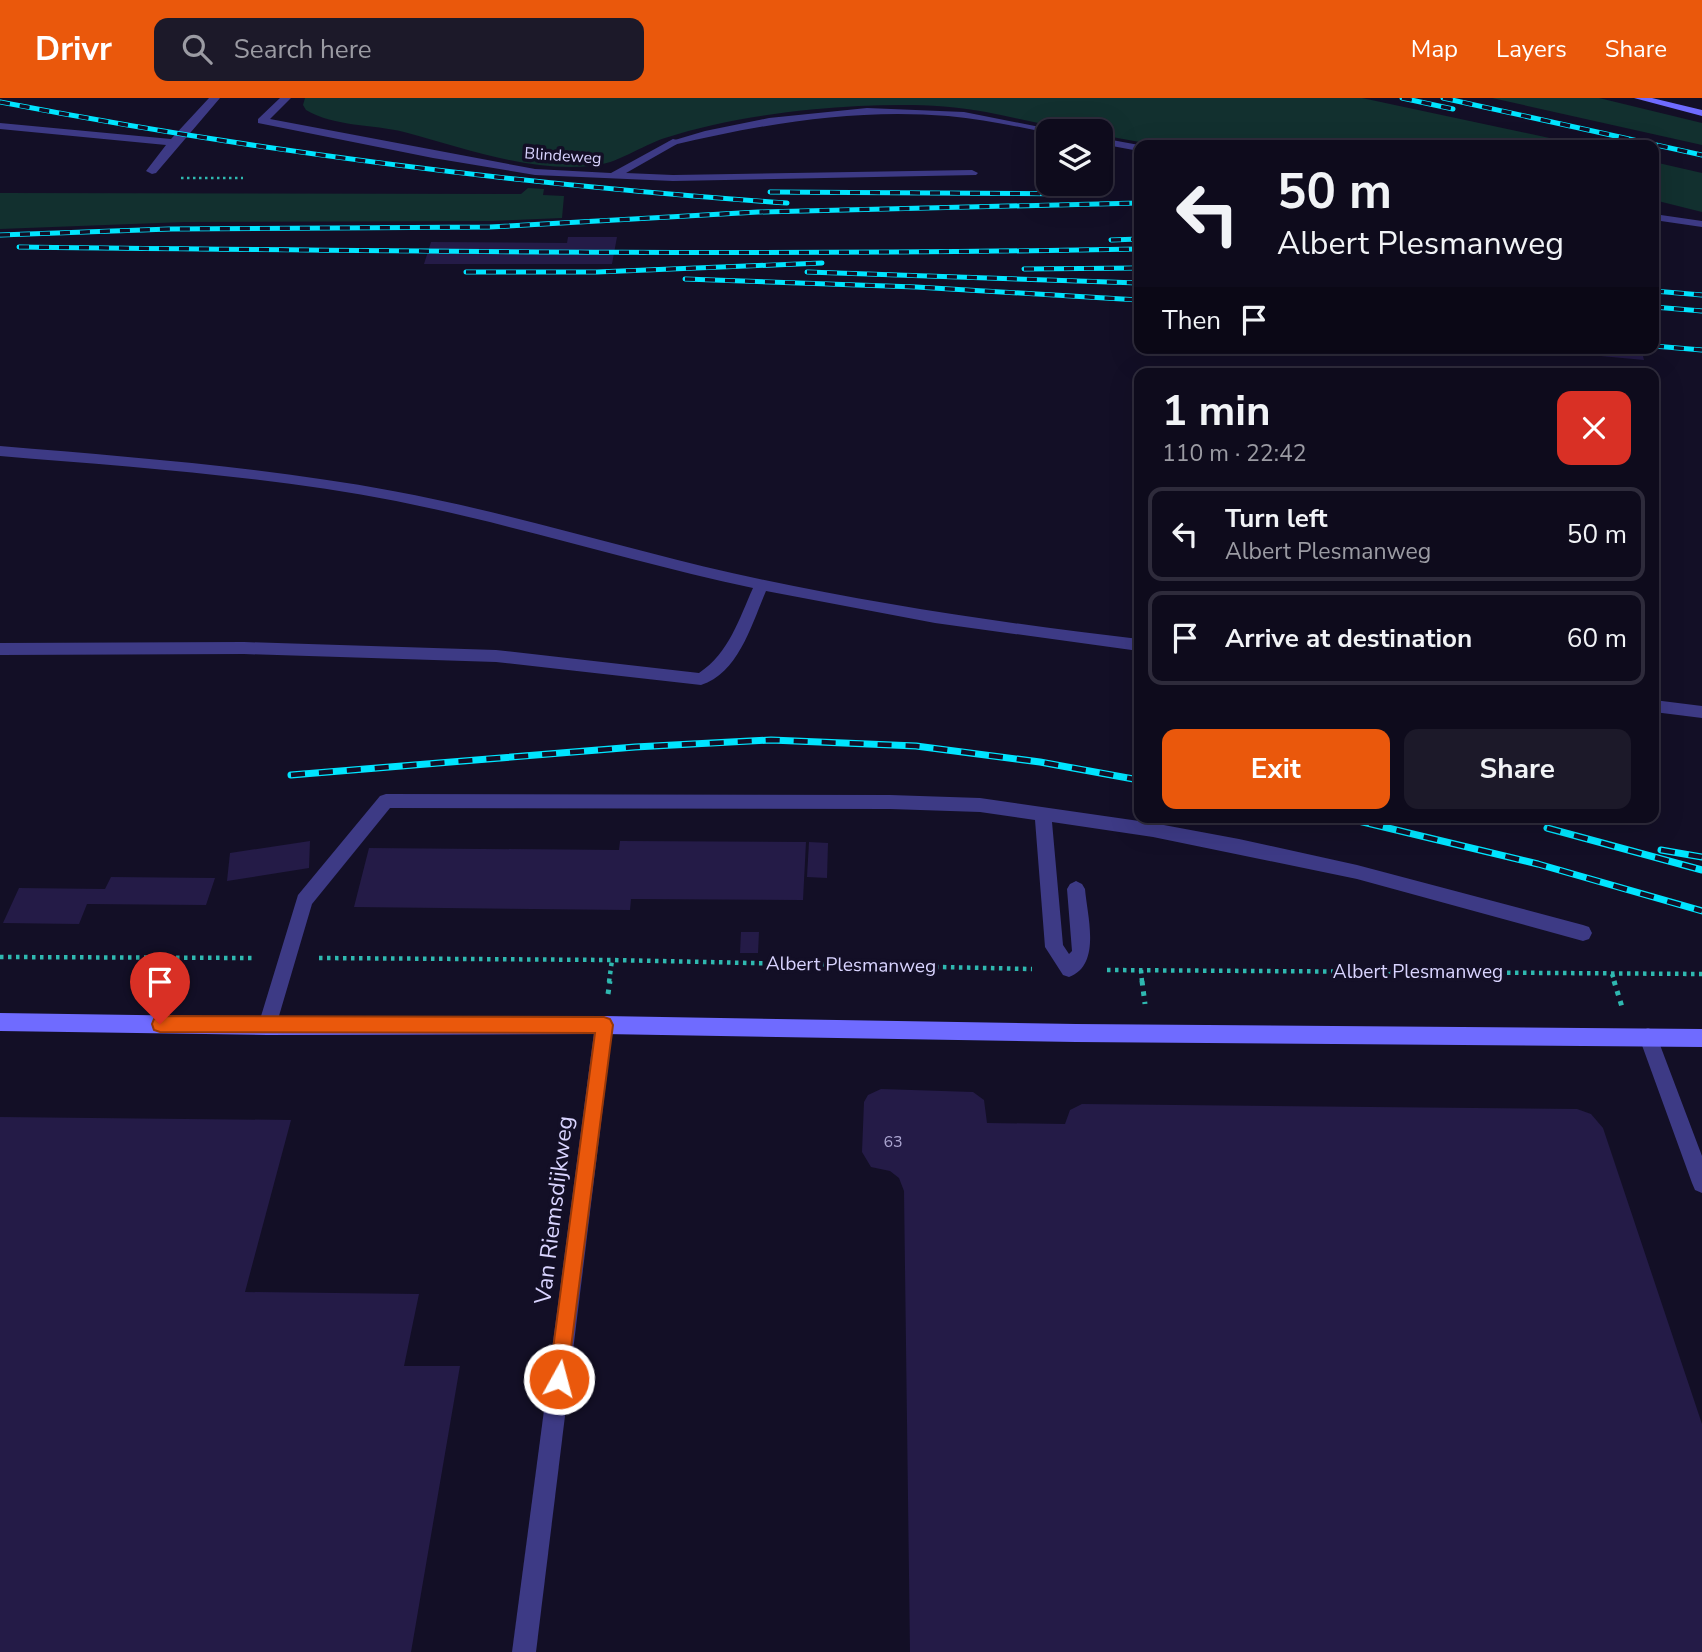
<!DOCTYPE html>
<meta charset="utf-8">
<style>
:root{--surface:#0e0b1c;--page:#1c1929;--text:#f1f3f6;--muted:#9b9ba3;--line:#2e2b3b;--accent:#ea580c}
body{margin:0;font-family:"Nunito Sans",sans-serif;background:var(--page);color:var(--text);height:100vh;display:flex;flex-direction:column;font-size:26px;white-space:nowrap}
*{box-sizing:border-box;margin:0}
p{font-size:23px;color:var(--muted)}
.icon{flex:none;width:38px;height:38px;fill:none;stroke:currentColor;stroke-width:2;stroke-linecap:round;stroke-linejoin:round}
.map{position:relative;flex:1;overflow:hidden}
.sheet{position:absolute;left:1134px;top:270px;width:525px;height:455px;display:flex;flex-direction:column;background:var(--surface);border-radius:14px;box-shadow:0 7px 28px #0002,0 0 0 2px var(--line)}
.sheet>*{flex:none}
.guide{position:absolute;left:1134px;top:42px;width:525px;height:214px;border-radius:14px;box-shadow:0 7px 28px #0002,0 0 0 2px var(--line);background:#0e0b1c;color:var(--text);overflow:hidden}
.controls{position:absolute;left:1036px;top:21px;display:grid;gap:14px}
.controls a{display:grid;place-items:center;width:77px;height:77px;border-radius:14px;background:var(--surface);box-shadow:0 7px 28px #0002,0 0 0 2px var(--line);font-size:35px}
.pin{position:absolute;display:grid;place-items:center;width:60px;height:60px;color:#fff;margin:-72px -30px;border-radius:50% 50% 50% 0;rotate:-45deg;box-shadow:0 0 7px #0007}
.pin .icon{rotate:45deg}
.me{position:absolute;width:77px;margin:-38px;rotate:7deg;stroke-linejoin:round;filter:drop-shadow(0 0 5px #0008)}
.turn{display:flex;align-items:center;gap:24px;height:147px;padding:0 28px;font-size:32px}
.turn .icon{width:91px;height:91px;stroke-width:2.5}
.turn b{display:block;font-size:49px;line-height:60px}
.then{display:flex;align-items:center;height:66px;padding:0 28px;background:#0003;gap:14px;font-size:26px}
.round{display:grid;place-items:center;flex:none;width:74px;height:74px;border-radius:14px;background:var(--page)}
.head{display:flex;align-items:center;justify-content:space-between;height:119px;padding:0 28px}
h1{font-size:42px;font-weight:700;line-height:52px}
.action{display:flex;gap:14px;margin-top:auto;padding:14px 28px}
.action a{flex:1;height:80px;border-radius:14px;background:var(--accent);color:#fff;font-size:28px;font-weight:700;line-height:80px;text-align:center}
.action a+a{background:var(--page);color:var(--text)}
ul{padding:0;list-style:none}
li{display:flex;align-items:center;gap:21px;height:94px;margin:0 14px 10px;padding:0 14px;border:4px solid var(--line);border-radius:14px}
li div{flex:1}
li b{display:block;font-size:26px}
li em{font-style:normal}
header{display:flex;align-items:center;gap:42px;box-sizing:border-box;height:98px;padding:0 35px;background:var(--accent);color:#fff}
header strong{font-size:33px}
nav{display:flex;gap:38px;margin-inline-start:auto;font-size:24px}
.search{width:490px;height:63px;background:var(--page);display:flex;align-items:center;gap:18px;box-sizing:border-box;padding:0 24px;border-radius:14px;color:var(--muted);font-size:26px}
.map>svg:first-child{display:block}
.green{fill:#12302f}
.building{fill:#241b47}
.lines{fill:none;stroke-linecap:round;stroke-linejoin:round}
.path-far2{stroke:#2fb8b0;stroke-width:2.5;stroke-dasharray:2.5 3.5;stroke-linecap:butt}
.path-far1{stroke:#2fb8b0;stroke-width:4.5;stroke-dasharray:3.5 4.5;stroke-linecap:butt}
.path{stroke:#2fb8b0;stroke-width:5;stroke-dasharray:4.5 6;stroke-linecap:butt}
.lane{fill:#3d3a85;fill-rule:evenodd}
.street{fill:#3d3a85;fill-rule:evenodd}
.secondary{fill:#6f6bff;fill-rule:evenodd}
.rail-far1-casing{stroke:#00e5ff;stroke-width:5}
.rail-casing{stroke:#00e5ff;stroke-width:7}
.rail-far1{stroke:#130f26;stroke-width:3.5;stroke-dasharray:10;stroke-linecap:butt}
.rail{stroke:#130f26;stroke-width:4.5;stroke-dasharray:14;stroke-linecap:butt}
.route{fill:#ea580c;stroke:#983908;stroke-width:2}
.labels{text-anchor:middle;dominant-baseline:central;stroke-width:7;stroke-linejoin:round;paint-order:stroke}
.far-street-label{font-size:16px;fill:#d9d4ff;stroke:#130f26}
.number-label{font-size:16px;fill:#aca6d1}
.street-label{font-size:19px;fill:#d9d4ff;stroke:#130f26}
.near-street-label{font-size:23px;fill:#d9d4ff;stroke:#130f26}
</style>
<header>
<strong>Drivr</strong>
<div class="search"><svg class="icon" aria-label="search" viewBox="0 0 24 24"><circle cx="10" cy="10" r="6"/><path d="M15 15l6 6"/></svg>Search here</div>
<nav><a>Map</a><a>Layers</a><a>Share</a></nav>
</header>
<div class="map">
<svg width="1702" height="1554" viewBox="0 0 1702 1554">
<rect width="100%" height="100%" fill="#130f26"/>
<g class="green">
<path d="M305 0H1362L1582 47H1156L1101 37V33C1062 33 1024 21 986 14 944 6 901 6 859 8 797 11 724 21 665 40 640 48 618 66 591 68 528 74 464 50 404 34 372 26 335 29 306 12L303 7Z"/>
<path d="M1492 0H1599L1702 25V47Z"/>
<path d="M1654 64 1702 75V114L1654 102Z"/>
<path d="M528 90 544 91 543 97 564 98 562 120 493 123 185 124 0 131V95L521 96Z"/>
</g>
<g class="building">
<path d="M568 139H617L612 166H424L431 144 567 145Z"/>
<path d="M1536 250H1641L1644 262 1536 252Z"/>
<path d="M310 743 309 770 227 783 230 755Z"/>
<path d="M620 743 806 744 803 802 631 801 630 812 354 809 369 750 619 752Z"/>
<path d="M809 744 828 745 827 780 807 779Z"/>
<path d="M111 779 215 780 206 807 87 806 79 826 3 825 19 790 105 791Z"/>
<path d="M741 834H759L758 855H740Z"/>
<path d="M881 991 973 994 984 1002 987 1025 1065 1026 1070 1012 1082 1006 1577 1011 1591 1016 1603 1030 1702 1326V1554H910L904 1093 899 1080 890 1073 871 1069 862 1054 864 1004 868 997Z"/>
<path d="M0 1019 291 1022 245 1194 419 1196 404 1268H460L411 1554H0Z"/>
</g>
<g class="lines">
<path class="path-far2" d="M181 80H243"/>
<g class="path-far1">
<path d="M0 859 255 860"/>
<path d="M319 860 612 862 1032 871"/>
<path d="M1107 872 1702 876"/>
<path d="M1141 872 1142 884"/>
<path d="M1612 876 1615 884"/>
<path d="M609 884 612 862"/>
</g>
<g class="path">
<path d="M1142 883 1145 906"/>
<path d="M1614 883 1622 909"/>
<path d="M608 896 610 883"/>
</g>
<g class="lane">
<path d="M209 0H220L156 75 152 76 146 73 166 47 0 31V25L171 41Z"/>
<path d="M867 10 964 14 1060 33 1048 35C1015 28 982 21 948 18 855 10 763 26 673 47L668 44 705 33 769 20Z"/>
<path d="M1101 40 1139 47H1141L1139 53 1101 46Z"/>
<path d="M972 72 978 75 976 77 673 83 667 80 673 77Z"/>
<path d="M1654 116 1702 123V129L1654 122Z"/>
<path d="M0 348C131 359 263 369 393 393 507 414 618 449 732 475 866 505 1002 525 1139 541V553L935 525 766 493C752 525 739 575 701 587L496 564 244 556 0 557V545L244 544 496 552 699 575C729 555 739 521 753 490 633 464 516 427 396 403 266 378 132 369 0 358Z"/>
<path d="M1654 602 1702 608V620L1654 614Z"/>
<path d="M386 696 890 697 980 700 1153 725 1239 741 1357 767 1583 827 1589 829 1592 835 1589 841 1583 843 1357 781 1153 739 1052 724 1063 847 1069 856 1072 853 1067 791 1070 786 1076 783 1082 786 1085 791C1087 817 1102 867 1069 879L1063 877 1045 849 1035 722 980 714 890 711 390 710 312 806 276 928 274 934 267 937 260 934 258 928 298 797 380 698Z"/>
</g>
<g class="street">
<path d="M280 0H291L270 21 535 71 611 75 673 41 677 42V46L626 75 673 77 679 80 673 83 535 77 433 60 258 25V21Z"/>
<path d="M604 918 611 921 613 927 536 1554H512L595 927 597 921Z"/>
<path d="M1648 930 1655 933 1657 939 1702 1058V1095L1695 1092 1692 1085 1639 939 1641 933Z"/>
</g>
<g class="secondary">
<path d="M1634 0H1652L1702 12V18Z"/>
<path d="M0 915 267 919 604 918 1076 926 1702 931V949L1076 944 604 936 267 937 0 933Z"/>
</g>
<defs>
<g id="rail-far1">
<path d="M1402 0 1453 11"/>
<path d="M1443 0 1702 57"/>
<path d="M0 4C261 54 522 87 787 105"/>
<path d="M770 94 1092 96"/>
<path d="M0 137 170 131 490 129 758 114 1139 105"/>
<path d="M1111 142 1139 141"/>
<path d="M19 149C392 153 766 158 1139 151"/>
<path d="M1024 171 1139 170"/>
<path d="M466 174H597L822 165"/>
<path d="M807 174 1139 185"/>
<path d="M685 181 916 189 1139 202"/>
<path d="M1654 193 1702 197"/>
<path d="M1654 209 1702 213"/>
<path d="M1654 248 1702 252"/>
</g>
<g id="rail">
<path d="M291 677 635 649 771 642 916 648 1040 664 1139 682"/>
<path d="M1342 719 1538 766 1702 813"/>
<path d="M1547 730 1702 772"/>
<path d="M1661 752 1702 759"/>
</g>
</defs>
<use href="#rail-far1" class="rail-far1-casing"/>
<use href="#rail" class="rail-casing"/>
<use href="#rail-far1" class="rail-far1"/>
<use href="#rail" class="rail"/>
</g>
<path class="route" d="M160 918 604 919 610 921 613 927 566 1288 559 1291 552 1288 549 1281 595 935 160 934 154 932 152 926 154 921Z"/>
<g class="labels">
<g class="far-street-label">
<text transform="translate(563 58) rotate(4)">Blindeweg</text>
</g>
<g class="number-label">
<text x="893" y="1044">63</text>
</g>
<g class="street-label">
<text transform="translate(851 867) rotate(1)">Albert Plesmanweg</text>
<text x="1418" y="874">Albert Plesmanweg</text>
</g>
<g class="near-street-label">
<text transform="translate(554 1112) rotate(-83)">Van Riemsdijkweg</text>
</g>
</g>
</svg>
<div class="controls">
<a><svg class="icon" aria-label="layers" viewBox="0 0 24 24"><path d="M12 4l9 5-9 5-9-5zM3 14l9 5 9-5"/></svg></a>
</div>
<div class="pin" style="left:160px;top:926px;background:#d93025"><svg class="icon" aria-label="arrive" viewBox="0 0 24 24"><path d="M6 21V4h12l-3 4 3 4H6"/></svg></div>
<svg class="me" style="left:559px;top:1281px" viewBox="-20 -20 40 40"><circle r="17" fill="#ea580c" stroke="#fff" stroke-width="3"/><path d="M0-11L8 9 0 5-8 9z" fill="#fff"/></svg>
<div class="guide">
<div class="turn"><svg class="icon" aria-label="left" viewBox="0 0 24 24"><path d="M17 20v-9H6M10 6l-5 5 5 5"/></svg><div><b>50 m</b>Albert Plesmanweg</div></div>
<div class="then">Then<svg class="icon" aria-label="arrive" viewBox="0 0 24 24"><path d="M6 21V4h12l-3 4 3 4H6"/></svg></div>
</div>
<section class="sheet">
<div class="head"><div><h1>1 min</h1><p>110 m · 22:42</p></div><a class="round" style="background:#d93025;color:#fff"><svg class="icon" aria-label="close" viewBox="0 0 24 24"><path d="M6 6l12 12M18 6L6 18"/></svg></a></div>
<ul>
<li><svg class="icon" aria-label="left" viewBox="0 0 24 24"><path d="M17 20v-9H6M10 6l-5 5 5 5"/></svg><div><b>Turn left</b><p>Albert Plesmanweg</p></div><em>50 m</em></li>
<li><svg class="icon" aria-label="arrive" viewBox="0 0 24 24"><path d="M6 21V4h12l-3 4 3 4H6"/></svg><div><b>Arrive at destination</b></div><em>60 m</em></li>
</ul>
<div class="action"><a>Exit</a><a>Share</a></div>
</section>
</div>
